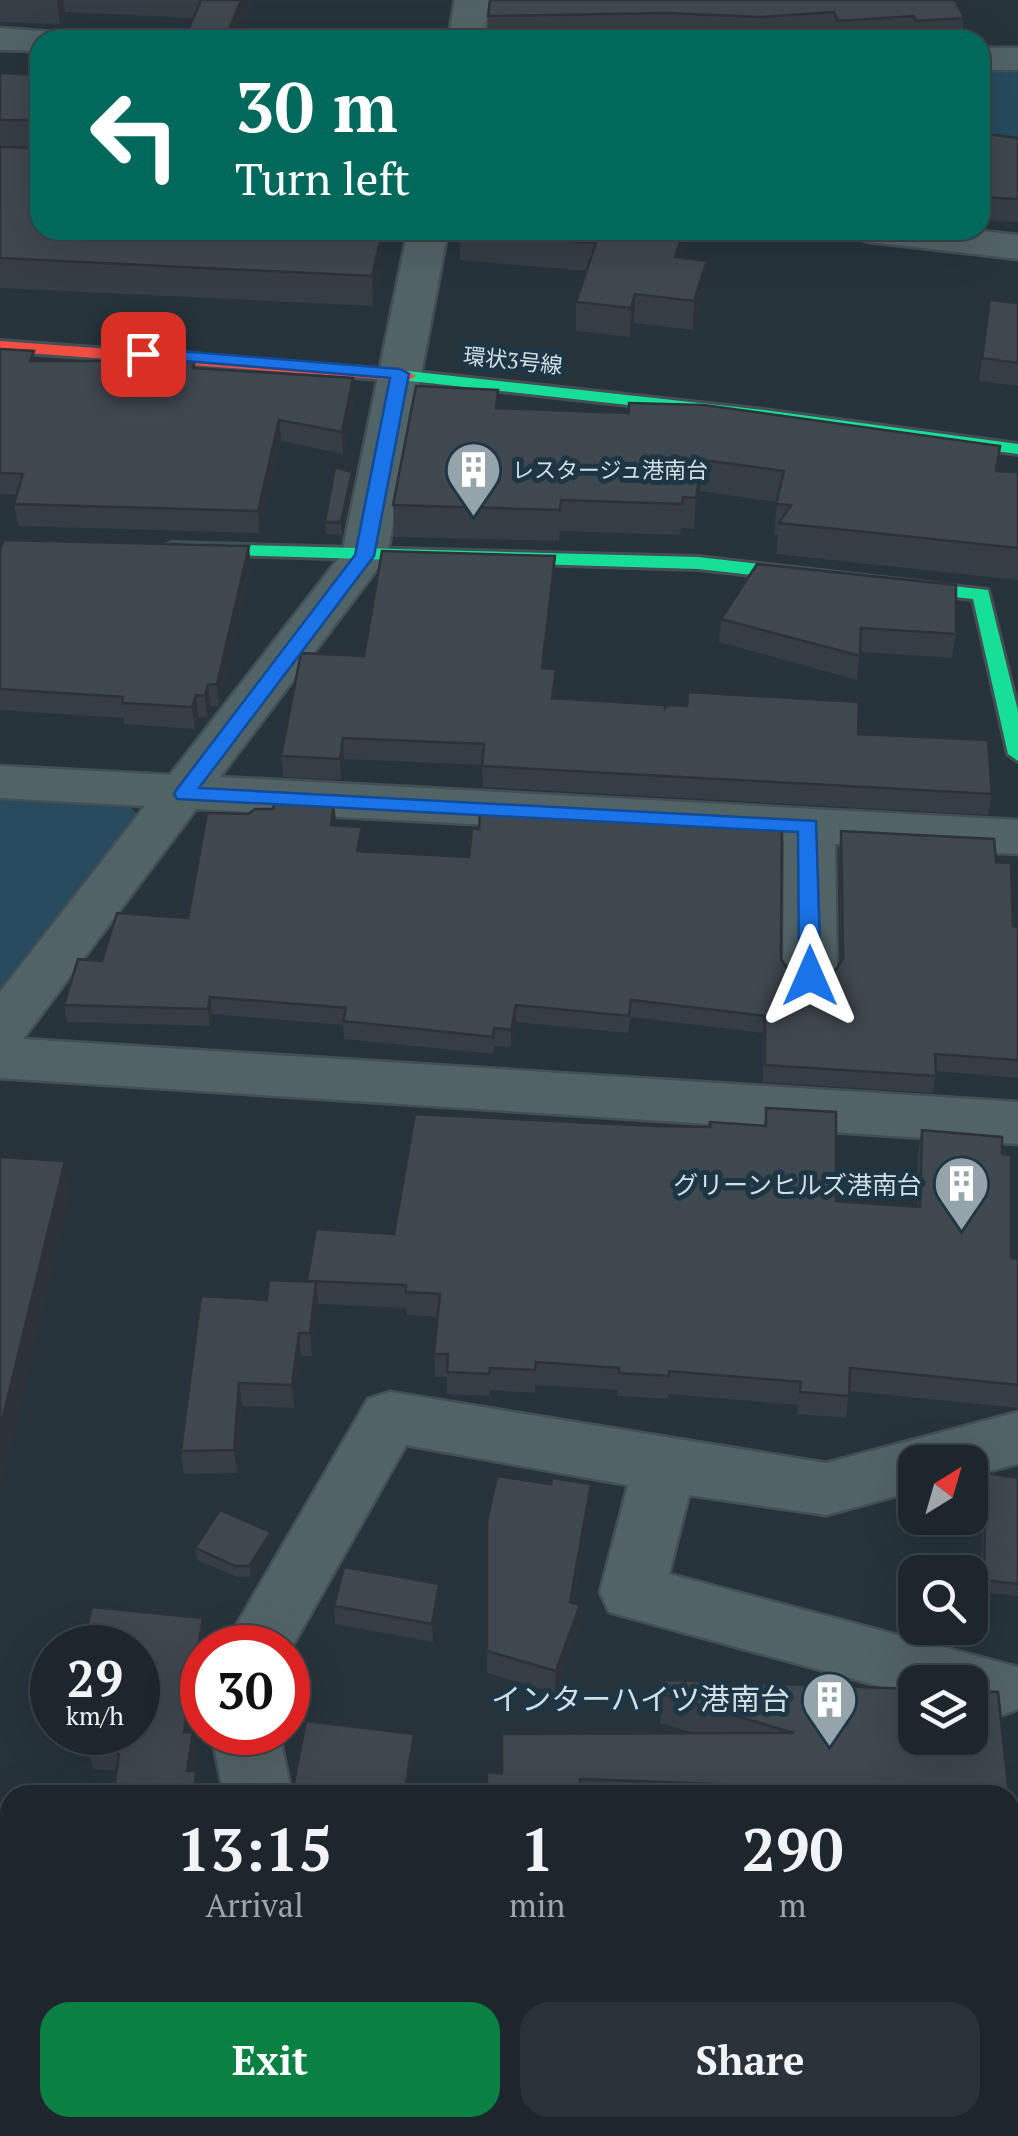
<!DOCTYPE html>
<meta charset="utf-8">
<style>
:root{--surface:#1c262c;--page:#293238;--text:#f1f3f6;--muted:#a0a5a9;--line:#3a4348;--accent:#0b8043}
body{margin:0;font-family:"PT Serif","Noto Sans JP",serif;background:var(--page);color:var(--text);height:100vh;display:flex;flex-direction:column;font-size:38px;white-space:nowrap}
*{box-sizing:border-box;margin:0}
p{font-size:32px;color:var(--muted)}
.icon{flex:none;width:55px;height:55px;fill:none;stroke:currentColor;stroke-width:2;stroke-linecap:round;stroke-linejoin:round}
.map{position:relative;flex:1;overflow:hidden}
.sheet{position:absolute;left:0px;top:1785px;width:1020px;height:352px;display:flex;flex-direction:column;background:var(--surface);border-radius:30px 30px 0 0;box-shadow:0 10px 40px #0002,0 0 0 2px var(--line)}
.sheet>*{flex:none}
.top-card{position:absolute;left:30px;top:30px;width:960px;height:210px;border-radius:30px;box-shadow:0 10px 40px #0002,0 0 0 2px var(--line);background:#00695c;color:#fff;overflow:hidden}
.needle{width:65px;rotate:37deg}
.tools{position:absolute;left:898px;top:1445px;display:grid;gap:20px}
.tools a{display:grid;place-items:center;width:90px;height:90px;border-radius:20px;background:var(--surface);box-shadow:0 10px 40px #0002,0 0 0 2px var(--line);font-size:50px}
.speed{position:absolute;left:30px;top:1625px;display:flex;gap:20px;font-size:50px;font-weight:700;text-align:center}
.speed>*{display:grid;place-content:center;width:130px;height:130px;border-radius:50%;background:var(--surface);box-shadow:0 10px 40px #0002,0 0 0 2px var(--line);line-height:1}
.speed small{font-size:25px;font-weight:400}
.speed .limit{border:15px solid #d22;background:#fff;color:#111}
.pin{position:absolute;display:grid;place-items:center;width:85px;height:85px;color:#fff;margin:-42px;border-radius:20px;box-shadow:0 5px 15px #0006}
.me{position:absolute;width:110px;margin:-55px;rotate:0deg;stroke-linejoin:round;filter:drop-shadow(0 0 8px #0008)}
.turn{display:flex;align-items:center;gap:35px;height:210px;padding:0 40px;font-size:45px}
.turn .icon{width:130px;height:130px;stroke-width:2.5}
.turn b{display:block;font-size:70px;line-height:85px}
.eta{display:flex;justify-content:space-evenly;align-items:center;height:170px;text-align:center}
.eta b{font-size:60px;font-weight:700;line-height:70px}
.primary-button{display:flex;gap:20px;margin-top:auto;padding:20px 40px}
.primary-button a{flex:1;height:115px;border-radius:30px;background:var(--accent);color:#fff;font-size:40px;font-weight:700;line-height:115px;text-align:center}
.primary-button a+a{background:var(--page);color:var(--text)}
.map>svg:first-child{display:block}
.green{fill:#274a5e}
.forest{fill:#3d6379}
.lines{fill:none;stroke-linecap:round;stroke-linejoin:round}
.street-casing{stroke:#434e55;stroke-width:5}
.fast-casing{stroke:#434e55;stroke-width:6}
.jam-casing{stroke:#434e55;stroke-width:6}
.street{fill:#526366;fill-rule:evenodd}
.fast{fill:#16e098;fill-rule:evenodd}
.jam{fill:#f24e42;fill-rule:evenodd}
.wall{fill:#363d44}
.shaded-wall{fill:#2c3237}
.building{fill:#3f474f;stroke:#2c3237;stroke-width:2.5}
.route{fill:#1a73e8;stroke:#114b97;stroke-width:2.5}
.labels{text-anchor:middle;dominant-baseline:central;stroke-width:10;stroke-linejoin:round;paint-order:stroke}
.far-street-label{font-size:22px;fill:#d1dfe7;stroke:#1e3643}
.far-poi-label{font-size:22px;fill:#d1dfe7;stroke:#1e3643;text-anchor:start}
.poi-label{font-size:25px;fill:#d1dfe7;stroke:#1e3643;text-anchor:end}
.near-poi-label{font-size:30px;fill:#d1dfe7;stroke:#1e3643;text-anchor:end}
</style>
<div class="map">
<svg width="1018" height="2136" viewBox="0 0 1018 2136">
<rect width="100%" height="100%" fill="#26333b"/>
<g class="green">
<path d="M980 58H1018V146L980 143Z"/>
<path d="M0 799 127 804 139 816 0 997Z"/>
</g>
<path class="forest" d="M0 1896H10V2128H342L348 2136H0Z"/>
<g class="lines">
<defs>
<g id="street">
<path d="M455 0H489L484 40H448Z"/>
<path d="M0 28 53 32 58 40H40V51L0 50Z"/>
<rect x="980" y="48" width="38" height="22"/>
<path d="M408 230H448L387 556 220 777 1018 820V854L835 844 837 976 829 989 810 995 791 989 783 976 784 841 196 809 23 1039 1018 1102V1144L0 1078V992L145 806 0 798V766L170 775 342 554Z"/>
<path d="M850 230H973L1018 235V259L870 242 856 238Z"/>
<path d="M390 1392 826 1463 1018 1412V1464L970 1476V1462H915V1491L826 1515 689 1495 669 1574 1018 1667V1709L995 1718 970 1711V1682H915V1696L609 1612 600 1592 628 1485 406 1445 288 1654V1648H223L368 1399Z"/>
<path d="M211 1732H279L292 1795H224Z"/>
<path d="M393 2128H473L477 2136H397Z"/>
</g>
<g id="fast">
<path d="M407 371 764 410 1018 444V454L764 420 401 380 398 376Z"/>
<path d="M173 543 698 557 988 590 1018 711V761L1008 754 973 599 698 569 166 553V545Z"/>
</g>
<path id="jam" d="M0 341 407 371 416 376 407 381 0 351Z"/>
</defs>
<use href="#street" class="street-casing"/>
<use href="#fast" class="fast-casing"/>
<use href="#jam" class="jam-casing"/>
<use href="#street" class="street"/>
<use href="#fast" class="fast"/>
<use href="#jam" class="jam"/>
</g>
<g class="wall">
<path d="M0 0H253L242 30 184 40 193 18 65 12 60 24 0 22Z"/>
<path d="M955 0 964 18 961 40H913L911 38 835 40 832 33 759 38 664 35 488 38V16Z"/>
<path d="M0 73 354 230 353 235 382 266 373 306 0 288Z"/>
<path d="M980 133 1018 138V222L980 220Z"/>
<path d="M692 230 683 258 705 290 693 330 634 323 630 337 576 331V302L587 271 460 260V231Z"/>
<path d="M990 300 1018 303V386L979 381Z"/>
<path d="M0 349 36 361 196 368 354 399 343 454 281 441 259 533 18 526 14 504 17 495 0 494Z"/>
<path d="M498 408 996 471 1018 472V580L776 554 778 535H774L777 502 700 491 694 529 681 528 680 535 560 531 559 541 394 537 393 505Z"/>
<path d="M352 472V484L342 535 326 534 325 522Z"/>
<path d="M0 549 251 568 219 706H210L207 718 198 717 195 729 124 724V718L0 710Z"/>
<path d="M555 577 544 668 556 690 555 698 665 708 858 734 992 794 988 815 483 787 482 765 344 759 341 780 283 777 281 756 364 656Z"/>
<path d="M721 619 956 634 952 658 860 652 857 680 719 642Z"/>
<path d="M336 820 335 826 362 845 361 851 781 959 792 975 811 981 832 975 841 962 839 848 841 831 996 862 1013 926 1018 927V1078L936 1071 933 1093 763 1082V1033L631 1017 628 1033 516 1022 511 1047 494 1046 493 1054 344 1039 343 1025 212 1014 210 1026 67 1022 64 1005 102 961 188 918Z"/>
<path d="M766 1108 836 1201 917 1207 918 1153 922 1130 1002 1154 1011 1258 1018 1259V1408L849 1391 846 1418 797 1414 798 1405 668 1394V1399L618 1396V1390L535 1385V1393L490 1390 489 1396 447 1394V1377H435L434 1354 438 1317 407 1315 406 1308 318 1304 312 1356H301L294 1408 242 1406 237 1473 184 1474 181 1451 267 1300 307 1282 394 1234 656 1126H764Z"/>
<path d="M980 1472 1018 1478V1596L981 1592 982 1534 975 1533 978 1484Z"/>
<path d="M590 1506 573 1603 579 1627 555 1693 487 1673V1522Z"/>
<path d="M271 1532 272 1544 251 1577H237L197 1560 195 1548Z"/>
<path d="M439 1602 433 1642 335 1624 334 1606Z"/>
<path d="M205 1635 190 1732 196 1749 192 1771H196L199 1788 198 1795H113L117 1771 93 1769 89 1752Z"/>
<path d="M662 1694 1009 1795H487L502 1773 694 1733 660 1723Z"/>
<path d="M1010 1941 1018 1942V2098L1010 2096Z"/>
</g>
<g class="shaded-wall">
<path d="M57 0H63L65 12 60 24Z"/>
<path d="M241 0H253L238 40 229 30Z"/>
<path d="M684 230H692L674 287 675 257Z"/>
<path d="M381 236 382 266 373 306 372 276Z"/>
<path d="M707 261 705 290 693 330 694 301Z"/>
<path d="M635 294 634 323 630 337 631 308Z"/>
<path d="M353 378 354 399 343 454 342 432Z"/>
<path d="M279 420 281 441 259 533 258 511Z"/>
<path d="M702 460 700 491 694 529 696 498Z"/>
<path d="M352 472V484L342 535 341 522Z"/>
<path d="M249 546 251 568 219 706 217 684Z"/>
<path d="M555 556V577L542 689V668Z"/>
<path d="M556 669V690L551 719 552 698Z"/>
<path d="M208 685 210 706 207 718 205 696Z"/>
<path d="M196 695 198 717 195 729 192 707Z"/>
<path d="M343 738 344 759 341 780 340 759Z"/>
<path d="M334 803 336 820 332 843 331 825Z"/>
<path d="M362 827V845L358 868 357 851Z"/>
<path d="M210 997 212 1014 210 1026 208 1009Z"/>
<path d="M516 1005V1022L511 1047V1030Z"/>
<path d="M65 1161 71 1194 0 1493V1429Z"/>
<path d="M316 1282 318 1306 312 1356 310 1333Z"/>
<path d="M299 1333 301 1356 294 1408 292 1385Z"/>
<path d="M239 1383 242 1406 237 1473 234 1450Z"/>
<path d="M591 1484 590 1506 569 1624 570 1602Z"/>
<path d="M271 1532 272 1544 251 1577 249 1566Z"/>
<path d="M439 1584V1602L433 1642 432 1624Z"/>
<path d="M580 1605 579 1627 555 1693 556 1671Z"/>
<path d="M203 1618 205 1635 187 1749 184 1732Z"/>
<path d="M193 1732 196 1749 190 1788 187 1771Z"/>
<path d="M414 1734 415 1756 408 1795H404Z"/>
<path d="M196 1771 199 1788 198 1795H194Z"/>
</g>
<g class="building">
<path d="M201 0H241L229 30 408 40H184Z"/>
<path d="M490 0H955L964 18 916 21 914 16 838 21 834 12 761 17 665 13 488 16Z"/>
<path d="M0 73 40 75V230H346L345 234 381 236 372 276 0 258V147L39 148V120H0Z"/>
<path d="M980 133 1018 138V199L980 197Z"/>
<path d="M460 230H684L675 257 707 261 694 301 635 294 631 308 576 302 596 243 460 231Z"/>
<path d="M990 300 1018 303V363L982 358Z"/>
<path d="M0 349 34 351 30 361H195L193 368 353 378 342 432 279 420 258 511 14 504 23 474 0 473Z"/>
<path d="M416 386 498 390 496 408 629 413V403L704 405 1000 446 996 471 1018 472V548L779 523 791 505 776 504 784 471 702 460 696 498 683 497 682 504 561 500 560 510 393 505Z"/>
<path d="M335 467 352 472 341 522H325Z"/>
<path d="M4 540 249 546 217 684 208 685 205 696 196 695 192 707 122 703 123 697 0 689V549Z"/>
<path d="M382 551 555 556 542 668 556 669 552 698 665 705V708L667 705 687 706 688 692 859 702 858 734 988 740 992 794 482 766 484 744 343 738 340 759 281 756 301 653 364 656Z"/>
<path d="M757 564 956 585V634L861 628 860 656 721 619Z"/>
<path d="M275 800 334 803 331 825 362 827 357 851 469 857 472 828 479 829 480 811 782 827 781 959 792 975 811 981 832 975 843 959 841 831 994 839 996 862 1011 863 1013 926 1018 927V1060L935 1054 936 1076 765 1065V1016L631 1000 629 1016 516 1005 511 1030 494 1028 493 1037 343 1021 346 1008 210 997 208 1009 64 1005 78 959 102 961 117 913 188 918 207 813 248 814 255 809H273Z"/>
<path d="M766 1108 836 1112V1201L920 1207 922 1130 1002 1137V1154L1011 1155V1258L1018 1259V1385L850 1368 849 1396 800 1392 801 1382 669 1371V1376L619 1373V1368L536 1362 535 1370 490 1368 489 1374 447 1372 448 1354H434L440 1294 406 1292V1285L307 1281 316 1229 394 1234 415 1114 656 1126 710 1127V1122L766 1126Z"/>
<path d="M0 1157 65 1161 0 1429Z"/>
<path d="M269 1280 316 1282 310 1333H299L292 1385 239 1383 234 1450 181 1451 201 1296 267 1300Z"/>
<path d="M980 1472 1018 1478V1584L984 1580 985 1523 977 1521Z"/>
<path d="M497 1476 551 1484 552 1478 591 1484 570 1602 580 1605 556 1671 487 1651V1522Z"/>
<path d="M220 1510 271 1532 249 1566H235L195 1548Z"/>
<path d="M344 1567 439 1584 432 1624 334 1606Z"/>
<path d="M92 1607 203 1618 184 1732H193L187 1771H196L194 1795H113L119 1754 89 1752 92 1732H138V1648H82Z"/>
<path d="M665 1680 915 1689V1738H970V1691L998 1692 1009 1795 580 1779V1790H568V1795H487V1773H502V1734L794 1733 662 1694Z"/>
<path d="M306 1721 414 1734 404 1795H314L292 1792Z"/>
<path d="M1010 1941 1018 1942V2072L1010 2070Z"/>
</g>
<path class="route" d="M143 348 400 369 409 374 374 556 199 788 816 821 821 976 818 981 810 984 799 976 798 832 177 799 174 794 177 789 355 555 390 378 137 357 134 354Z"/>
<defs>
<symbol id="building-pin" viewBox="-11 -11 22 30"><path d="M0 17L-7.5 6A9.5 9.5 0 1 1 7.5 6Z" fill="#95a3ab" stroke="#1e3643"/><path d="M-4-6H4V6H1V3H-1V6H-4ZM-2.5-4.3h1.7v1.8h-1.7ZM.8-4.3h1.7v1.8H.8ZM-2.5-1h1.7V.8h-1.7ZM.8-1h1.7V.8H.8Z" fill="#fff"/></symbol>
</defs>
<g fill-rule="evenodd">
<use href="#building-pin" x="442" y="438" width="63" height="86"/>
<use href="#building-pin" x="930" y="1152" width="63" height="86"/>
<use href="#building-pin" x="798" y="1668" width="63" height="86"/>
</g>
<g class="labels">
<g class="far-street-label">
<text transform="translate(513 360) rotate(6)">環状3号線</text>
</g>
<g class="far-poi-label">
<text x="512" y="469">レスタージュ港南台</text>
</g>
<g class="poi-label">
<text x="922" y="1184">グリーンヒルズ港南台</text>
</g>
<g class="near-poi-label">
<text x="790" y="1699">インターハイツ港南台</text>
</g>
</g>
</svg>
<div class="tools">
<a><svg class="needle" viewBox="-14 -14 28 28"><path d="M0-13l5 13h-10z" fill="#e53935"/><path d="M0 13l5-13h-10z" fill="#a0a5a9"/></svg></a>
<a><svg class="icon" aria-label="search" viewBox="0 0 24 24"><circle cx="10" cy="10" r="6"/><path d="M15 15l6 6"/></svg></a>
<a><svg class="icon" aria-label="layers" viewBox="0 0 24 24"><path d="M12 4l9 5-9 5-9-5zM3 14l9 5 9-5"/></svg></a>
</div>
<div class="speed"><div>29<small>km/h</small></div><div class="limit">30</div></div>
<div class="pin" style="left:143px;top:354px;background:#d93025"><svg class="icon" aria-label="arrive" viewBox="0 0 24 24"><path d="M6 21V4h12l-3 4 3 4H6"/></svg></div>
<svg class="me" style="left:810px;top:976px" viewBox="-20 -20 40 40"><path d="M0-17L14 15 0 8-14 15z" fill="#1a73e8" stroke="#fff" stroke-width="4"/></svg>
<div class="top-card">
<div class="turn"><svg class="icon" aria-label="left" viewBox="0 0 24 24"><path d="M17 20v-9H6M10 6l-5 5 5 5"/></svg><div><b>30 m</b>Turn left</div></div>
</div>
<section class="sheet">
<div class="eta">
<div><b>13:15</b><p>Arrival</p></div>
<div><b>1</b><p>min</p></div>
<div><b>290</b><p>m</p></div>
</div>
<div class="primary-button"><a>Exit</a><a>Share</a></div>
</section>
</div>
